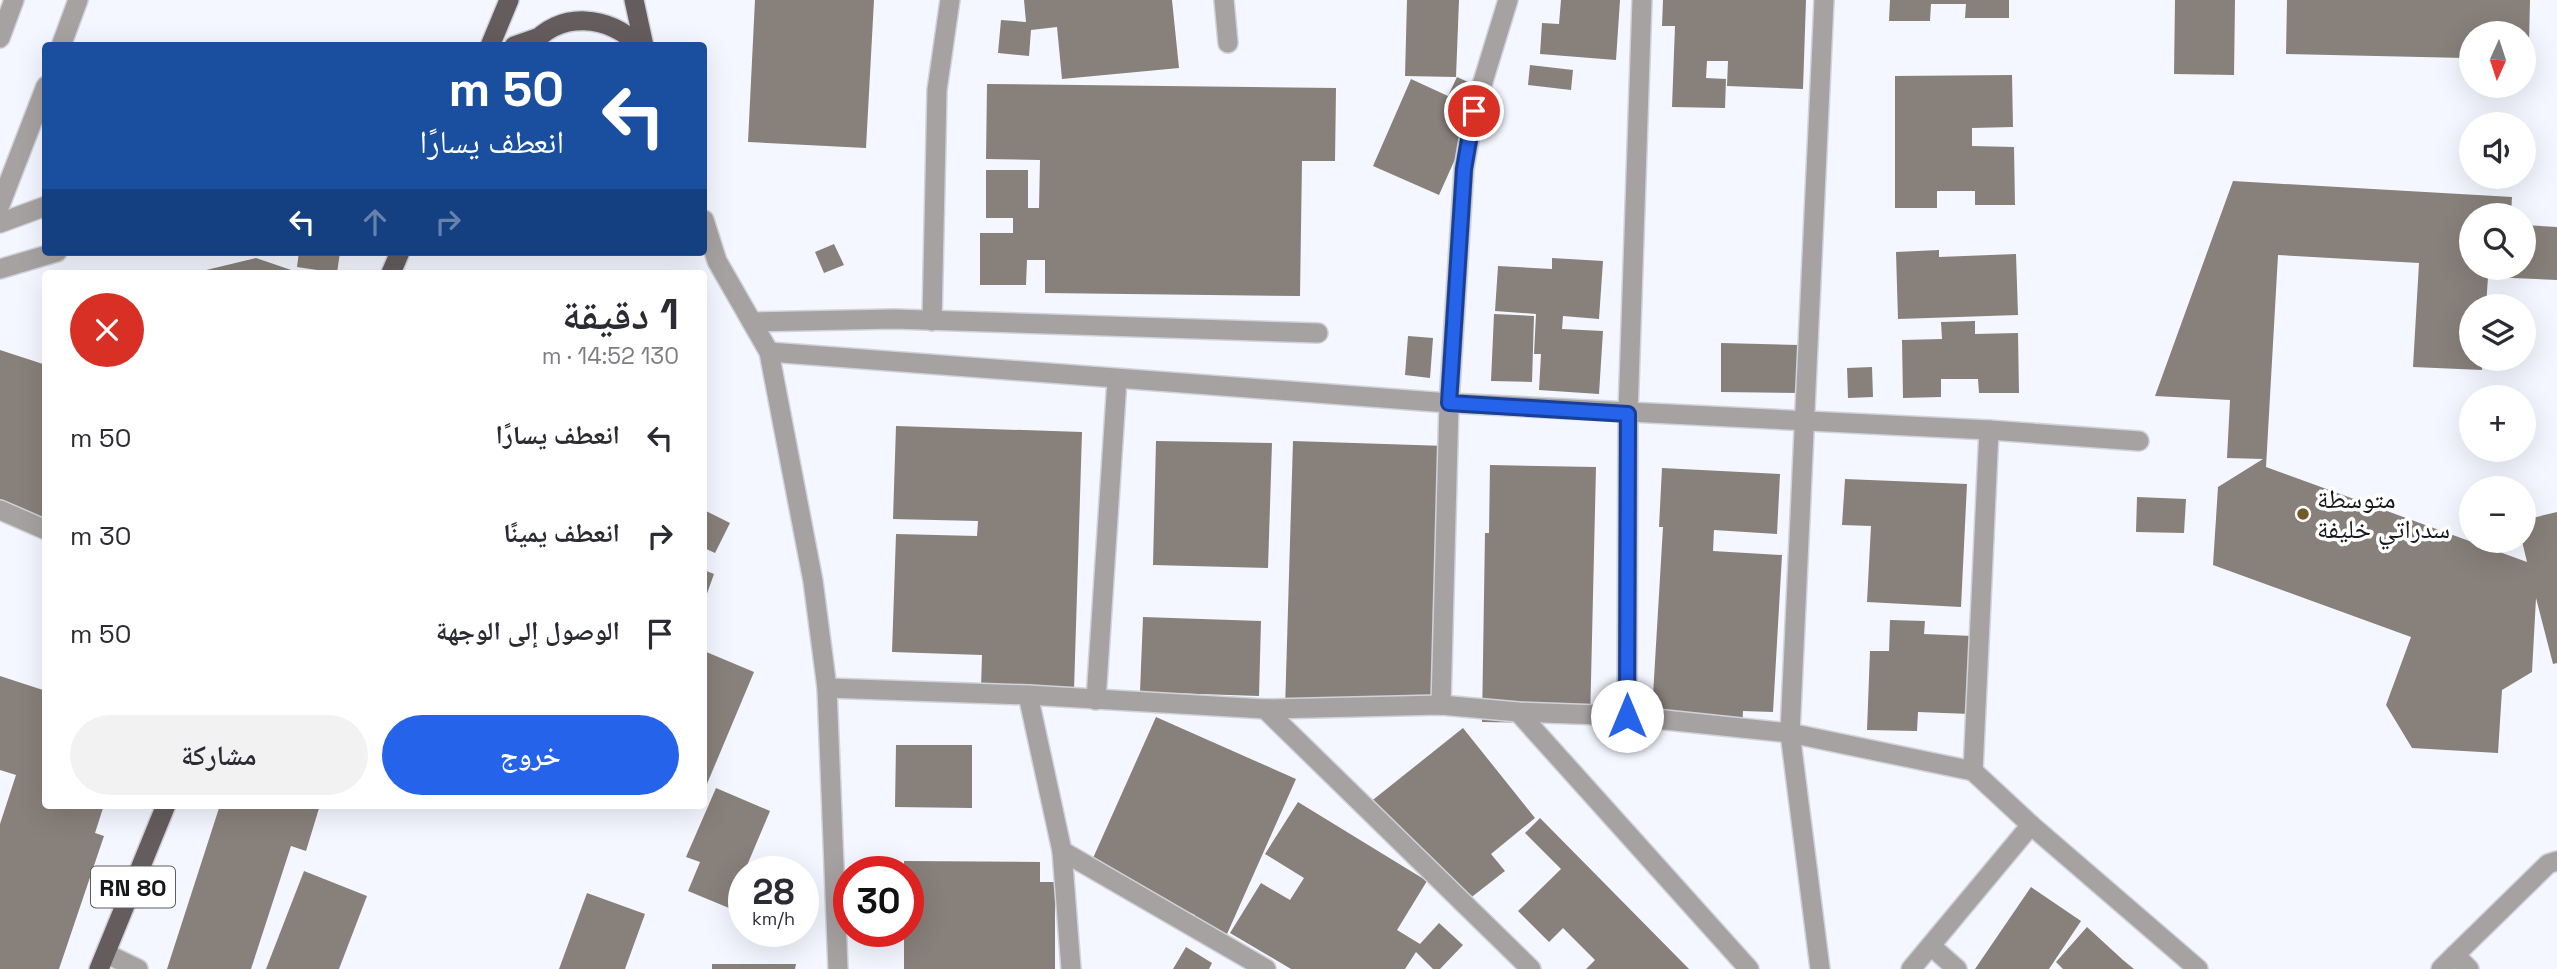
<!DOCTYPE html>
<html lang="ar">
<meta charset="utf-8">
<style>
:root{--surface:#fff;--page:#f2f2f3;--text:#2b2b33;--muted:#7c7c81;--accent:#2563eb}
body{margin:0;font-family:"Space Grotesk","Noto Naskh Arabic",sans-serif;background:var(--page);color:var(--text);direction:rtl;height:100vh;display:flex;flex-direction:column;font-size:26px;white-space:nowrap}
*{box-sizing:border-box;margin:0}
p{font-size:23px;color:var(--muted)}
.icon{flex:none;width:38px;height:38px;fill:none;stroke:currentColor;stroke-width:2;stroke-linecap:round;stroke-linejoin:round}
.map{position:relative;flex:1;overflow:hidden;direction:ltr}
.side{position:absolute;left:42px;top:270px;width:665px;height:539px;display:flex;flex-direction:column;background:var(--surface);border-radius:7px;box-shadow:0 7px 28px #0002;direction:rtl}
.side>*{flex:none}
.banner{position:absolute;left:42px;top:42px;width:665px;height:214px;border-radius:7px;box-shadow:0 7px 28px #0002;direction:rtl;background:#1a4fa0;color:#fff;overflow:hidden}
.needle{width:46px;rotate:183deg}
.fabs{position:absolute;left:2459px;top:21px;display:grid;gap:14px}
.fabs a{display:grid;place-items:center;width:77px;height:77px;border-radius:50%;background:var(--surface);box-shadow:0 7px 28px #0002;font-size:35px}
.speed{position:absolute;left:728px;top:856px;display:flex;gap:14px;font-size:35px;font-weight:700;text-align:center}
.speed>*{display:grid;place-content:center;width:91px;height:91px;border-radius:50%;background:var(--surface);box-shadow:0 7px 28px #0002;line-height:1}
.speed small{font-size:18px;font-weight:400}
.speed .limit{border:10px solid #d22;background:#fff;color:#111}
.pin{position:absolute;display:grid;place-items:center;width:60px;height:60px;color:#fff;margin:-30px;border:4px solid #fff;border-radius:50%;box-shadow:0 2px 7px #0007}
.me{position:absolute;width:77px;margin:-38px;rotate:0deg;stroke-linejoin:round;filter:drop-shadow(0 0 5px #0008)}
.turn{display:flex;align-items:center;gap:24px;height:147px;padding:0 28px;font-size:32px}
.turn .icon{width:91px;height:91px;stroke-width:2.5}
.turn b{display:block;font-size:49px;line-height:60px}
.lanes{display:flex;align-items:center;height:66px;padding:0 28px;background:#0003;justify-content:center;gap:35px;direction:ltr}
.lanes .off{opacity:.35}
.round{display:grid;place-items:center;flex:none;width:74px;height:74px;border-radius:37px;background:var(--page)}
.headline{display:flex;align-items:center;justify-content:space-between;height:119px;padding:0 28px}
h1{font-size:42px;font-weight:600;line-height:52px}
.button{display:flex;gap:14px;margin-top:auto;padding:14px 28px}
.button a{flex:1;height:80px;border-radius:42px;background:var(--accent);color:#fff;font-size:28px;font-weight:600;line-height:80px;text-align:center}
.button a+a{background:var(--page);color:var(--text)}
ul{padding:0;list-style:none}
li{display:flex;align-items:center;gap:21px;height:98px;padding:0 28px}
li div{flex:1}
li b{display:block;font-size:26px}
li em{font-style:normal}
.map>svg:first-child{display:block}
.building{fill:#88807a}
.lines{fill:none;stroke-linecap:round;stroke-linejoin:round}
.service-casing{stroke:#d0d3db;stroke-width:22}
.minor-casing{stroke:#d0d3db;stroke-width:22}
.primary-casing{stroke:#d0d3db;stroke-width:22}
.service{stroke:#a7a2a2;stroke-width:19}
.minor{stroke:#a7a2a2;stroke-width:19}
.primary{stroke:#655c5d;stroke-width:19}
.route-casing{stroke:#184099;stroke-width:18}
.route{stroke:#2563eb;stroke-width:12}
.poi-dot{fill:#72582a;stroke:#fff;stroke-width:2.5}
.labels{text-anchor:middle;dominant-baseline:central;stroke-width:7;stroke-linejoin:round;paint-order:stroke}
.shield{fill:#fff;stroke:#5c5d5f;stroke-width:2}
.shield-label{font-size:24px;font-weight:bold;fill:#16181b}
.poi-label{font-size:26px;fill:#16181b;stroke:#fff;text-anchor:start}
</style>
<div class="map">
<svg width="2557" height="969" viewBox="0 0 2557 969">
<rect width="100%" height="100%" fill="#f4f7ff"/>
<g class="building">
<path d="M755 0H874L866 148 748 142Z"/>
<path d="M1024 0H1172L1179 68 1062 79 1057 27 1031 30 1029 56 998 53 1001 20 1026 22Z"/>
<path d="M1407 0H1459L1456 77 1405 76Z"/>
<path d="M1561 0H1620L1616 60 1540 54 1542 23 1559 24Z"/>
<path d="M1663 0H1806L1803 89 1727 86 1728 61H1707L1706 78 1726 79 1725 108 1672 107 1675 26H1662Z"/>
<path d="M1890 0H2009V18H1965L1966 4H1931L1930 21H1889Z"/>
<path d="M2175 0H2235L2234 75 2174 74Z"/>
<path d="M2287 0H2530L2529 45H2524V33H2471V44H2467L2466 58 2286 54Z"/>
<path d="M1530 65 1573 70 1571 90 1528 85Z"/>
<path d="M2012 75 2013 127 1972 128V146L2014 147 2015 205H1975V191H1937V208H1895V76Z"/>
<path d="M1457 77 1486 90 1439 195 1373 166 1411 79 1448 96Z"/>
<path d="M987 84 1336 88 1335 161H1302L1300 296 1045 293V260H1027L1026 285H980V233H1013V218H986V170H1028V208H1039L1040 160 986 159Z"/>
<path d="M2233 181 2512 197 2511 215H2471V268H2524V225L2557 227V280L2488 277 2486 306H2471V359H2483L2482 370 2413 367 2419 263 2278 255 2266 467 2527 562 2522 541 2524 520 2557 512V663L2553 664 2536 598 2532 672 2502 690 2498 753 2412 748 2386 705 2411 637 2213 565 2218 487 2263 459 2227 458 2230 400 2155 396Z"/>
<path d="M834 244 844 265 824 273 815 252Z"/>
<path d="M1939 250V257L2016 254 2018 315 1898 319 1896 252Z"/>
<path d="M299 252H340L337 273 297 267Z"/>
<path d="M256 258 300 273H198V272Z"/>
<path d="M1552 258 1603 261 1599 319 1563 316 1562 329 1603 331 1599 394 1539 390 1541 354H1534L1536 314 1495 311 1498 266 1552 269Z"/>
<path d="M1494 314 1534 316 1532 382 1491 381Z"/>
<path d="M1975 321V334L2018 333 2019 393H1979L1978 379H1941V397L1903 398 1902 340 1942 339 1941 322Z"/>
<path d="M1408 336 1433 338 1430 378 1405 375Z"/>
<path d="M1721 343 1799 345V393L1721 392Z"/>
<path d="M0 350 46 365V527L0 512Z"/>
<path d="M1872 367 1873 397 1848 398 1847 368Z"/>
<path d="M896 426 1082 432 1074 690 981 688 982 655 892 652 896 534 977 536 978 521 893 519Z"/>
<path d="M1156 441 1272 443 1268 568 1153 565Z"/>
<path d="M1293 441 1446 446 1438 715 1285 710Z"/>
<path d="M1490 465 1596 467 1590 724 1482 722 1485 533H1489Z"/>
<path d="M1662 468 1780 474 1777 534 1714 530 1713 551 1782 555 1773 712 1743 711 1742 734 1651 729 1663 527H1659Z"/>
<path d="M1845 479 1967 484 1961 607 1867 602 1871 526 1842 525Z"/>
<path d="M2137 497 2186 499 2184 533 2136 532Z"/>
<path d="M704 510 730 523 715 553 704 548Z"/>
<path d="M704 570 714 574 704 602Z"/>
<path d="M1143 617 1261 621 1259 696 1140 692Z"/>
<path d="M1890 620 1925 621 1924 634 1973 636 1970 714 1918 712 1917 731 1867 730 1870 651H1889Z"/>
<path d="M704 651 754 672 704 791Z"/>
<path d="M0 676 46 691V805H104L95 833 104 836 59 969H0V824L16 775 0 770Z"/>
<path d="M1156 717 1296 779 1227 934 1192 918 1195 915 1089 867Z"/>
<path d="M1463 728 1535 818 1491 854 1505 871 1455 910 1369 803Z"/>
<path d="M896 745H972V808L895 807Z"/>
<path d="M716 788 770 811 729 908 688 891 700 862 686 857Z"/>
<path d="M1298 802 1427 881 1397 930 1420 944 1439 923 1463 945 1440 969H1433L1416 952 1405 969H1291L1230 933 1261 883 1290 900 1304 878 1265 854Z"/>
<path d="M220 805H320L306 851 291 846 251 969H167Z"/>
<path d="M1540 818 1689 969H1586L1595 960 1563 928 1549 942 1518 911 1561 869 1525 833Z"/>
<path d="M904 861 1040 862V882H1055V969H904V931H908V872H904Z"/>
<path d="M304 871 367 896 339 969H266Z"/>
<path d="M2031 887 2081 921 2049 969H1975Z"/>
<path d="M587 893 645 914 625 969H559Z"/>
<path d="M2087 927 2123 960 2134 969H2063L2056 962Z"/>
<path d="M1186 947 1212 963 1209 969H1173Z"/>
<path d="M712 964H796L795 969H712Z"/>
</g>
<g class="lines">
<defs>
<g id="service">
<path d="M1224 0 1228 43"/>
<path d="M932 321 937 90 950 0"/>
<path d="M752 322 894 319 1318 333"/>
</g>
<g id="minor">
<path d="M0 38 14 0"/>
<path d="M61 46 78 0"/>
<path d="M0 205 46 86"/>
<path d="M704 220 717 261 769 352 813 581 827 688 838 969"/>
<path d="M0 223 46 206"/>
<path d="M0 269 57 252"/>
<path d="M769 352 1449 403 1989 430 2139 441"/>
<path d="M1989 430 1973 771 2031 825 2198 969"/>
<path d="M0 510 46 530"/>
<path d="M827 688 1028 695 1265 709 1441 705 1518 712 1627 716 1790 733 1973 771"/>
<path d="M1028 695 1062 851 1071 969"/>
<path d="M1096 700 1117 380"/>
<path d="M1441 705 1449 403 1464 169 1474 111 1508 0"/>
<path d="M1265 709 1531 969"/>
<path d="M1518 712 1749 969"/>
<path d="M1627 716 1628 414 1642 0"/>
<path d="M1062 851 1266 969"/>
<path d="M1931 946 1957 969"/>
<path d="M107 954 138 969"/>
<path d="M2455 955 2548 864 2557 861"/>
<path d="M1820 969 1790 733 1824 0"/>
<path d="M1911 969 2031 825"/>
<path d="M2441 969 2455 955 2469 969"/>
</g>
<g id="primary">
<path d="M634 0 644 46"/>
<path d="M490 46 509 0"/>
<path d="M514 46 537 38"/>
<path d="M531 46C559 10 610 15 639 46"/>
<path d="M391 273 400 252"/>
<path d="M99 969 166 805"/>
</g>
</defs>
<use href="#service" class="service-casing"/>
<use href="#minor" class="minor-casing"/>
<use href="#primary" class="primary-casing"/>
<use href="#service" class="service"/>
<use href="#minor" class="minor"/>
<use href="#primary" class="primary"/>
</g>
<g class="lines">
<defs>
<path id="route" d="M1474 111 1464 169 1449 403 1628 414 1627 716"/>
</defs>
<use href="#route" class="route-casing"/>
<use href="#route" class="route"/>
</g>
<circle class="poi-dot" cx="2303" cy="514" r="7"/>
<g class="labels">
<rect class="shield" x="91" y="866.5" width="84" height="41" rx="5"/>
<g class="shield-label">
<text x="133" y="887">RN 80</text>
</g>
<g class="poi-label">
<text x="2317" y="499">متوسطة<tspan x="2317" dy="30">سدراتي خليفة</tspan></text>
</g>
</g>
</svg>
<div class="fabs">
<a><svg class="needle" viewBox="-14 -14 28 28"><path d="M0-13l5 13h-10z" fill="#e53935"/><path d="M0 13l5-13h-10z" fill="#7c7c81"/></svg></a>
<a><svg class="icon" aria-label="sound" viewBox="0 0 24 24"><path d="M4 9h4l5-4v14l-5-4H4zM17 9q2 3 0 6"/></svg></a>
<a><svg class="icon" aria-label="search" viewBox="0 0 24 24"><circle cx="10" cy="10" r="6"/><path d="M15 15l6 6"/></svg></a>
<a><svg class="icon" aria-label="layers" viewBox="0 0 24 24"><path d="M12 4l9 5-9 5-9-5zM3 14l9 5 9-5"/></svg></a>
<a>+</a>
<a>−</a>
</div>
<div class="speed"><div>28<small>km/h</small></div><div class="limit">30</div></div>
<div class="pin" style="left:1474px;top:111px;background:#d93025"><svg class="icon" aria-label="arrive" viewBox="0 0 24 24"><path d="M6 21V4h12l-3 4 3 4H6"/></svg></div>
<svg class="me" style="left:1627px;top:716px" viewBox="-20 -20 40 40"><circle r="19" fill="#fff"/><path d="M0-13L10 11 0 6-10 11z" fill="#2563eb"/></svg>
<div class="banner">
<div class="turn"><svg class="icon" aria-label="left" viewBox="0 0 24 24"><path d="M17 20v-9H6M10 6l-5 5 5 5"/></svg><div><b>50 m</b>انعطف يسارًا</div></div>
<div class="lanes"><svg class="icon" aria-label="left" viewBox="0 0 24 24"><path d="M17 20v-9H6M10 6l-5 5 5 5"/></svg><svg class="icon off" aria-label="ahead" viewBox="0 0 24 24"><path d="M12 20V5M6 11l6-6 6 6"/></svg><svg class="icon off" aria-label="right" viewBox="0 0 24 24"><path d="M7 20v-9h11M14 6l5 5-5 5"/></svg></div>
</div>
<section class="side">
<div class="headline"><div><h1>1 دقيقة</h1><p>130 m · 14:52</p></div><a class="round" style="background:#d93025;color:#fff"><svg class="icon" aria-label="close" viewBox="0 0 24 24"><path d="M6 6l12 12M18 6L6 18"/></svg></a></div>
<ul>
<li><svg class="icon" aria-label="left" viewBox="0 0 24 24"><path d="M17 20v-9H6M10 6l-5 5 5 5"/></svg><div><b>انعطف يسارًا</b></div><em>50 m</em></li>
<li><svg class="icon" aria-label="right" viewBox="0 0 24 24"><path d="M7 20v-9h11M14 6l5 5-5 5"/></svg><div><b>انعطف يمينًا</b></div><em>30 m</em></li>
<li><svg class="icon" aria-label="arrive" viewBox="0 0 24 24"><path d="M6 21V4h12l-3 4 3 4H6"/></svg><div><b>الوصول إلى الوجهة</b></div><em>50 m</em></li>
</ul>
<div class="button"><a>خروج</a><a>مشاركة</a></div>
</section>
</div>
